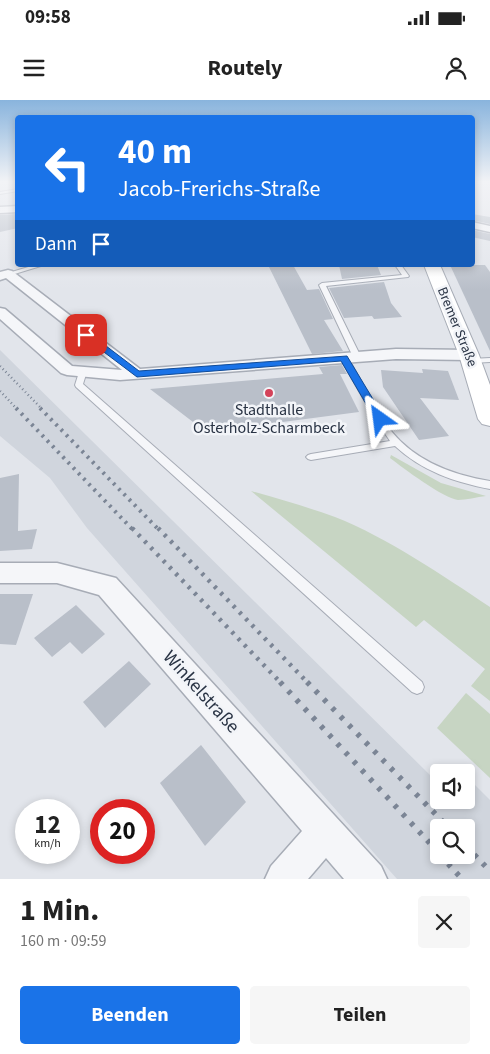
<!DOCTYPE html>
<html lang="de">
<meta charset="utf-8">
<style>
:root{--surface:#fff;--page:#f6f6f6;--text:#222;--muted:#767676;--accent:#1a73e8}
body{margin:0;font-family:"Source Sans 3",sans-serif;background:var(--page);color:var(--text);height:100vh;display:flex;flex-direction:column;font-size:19px;white-space:nowrap}
*{box-sizing:border-box;margin:0}
p{font-size:16px;color:var(--muted)}
.icon{flex:none;width:28px;height:28px;fill:none;stroke:currentColor;stroke-width:2;stroke-linecap:round;stroke-linejoin:round}
.map{position:relative;height:779px;overflow:hidden}
.side{display:flex;flex-direction:column;background:var(--surface);flex:1}
.side>*{flex:none}
.top-card{position:absolute;left:15px;top:15px;width:460px;height:152px;border-radius:5px;box-shadow:0 2px 8px #0003;background:#1a73e8;color:#fff;overflow:hidden}
.tools{position:absolute;left:430px;top:664px;display:grid;gap:10px}
.tools a{display:grid;place-items:center;width:45px;height:45px;border-radius:5px;background:var(--surface);box-shadow:0 2px 8px #0003;font-size:25px}
.speed{position:absolute;left:15px;top:699px;display:flex;gap:10px;font-size:25px;font-weight:700;text-align:center}
.speed>*{display:grid;place-content:center;width:65px;height:65px;border-radius:50%;background:var(--surface);box-shadow:0 2px 8px #0003;line-height:1}
.speed small{font-size:12px;font-weight:400}
.speed .limit{border:8px solid #d22;background:#fff;color:#111}
.pin{position:absolute;display:grid;place-items:center;width:42px;height:42px;color:#fff;margin:-21px;border-radius:10px;box-shadow:0 2px 8px #0006}
.me{position:absolute;width:55px;margin:-28px;rotate:329deg;stroke-linejoin:round;filter:drop-shadow(0 0 4px #0008)}
.turn{display:flex;align-items:center;gap:18px;height:105px;padding:0 20px;font-size:22px}
.turn .icon{width:65px;height:65px;stroke-width:2.5}
.turn b{display:block;font-size:35px;line-height:42px}
.then{display:flex;align-items:center;height:48px;padding:0 20px;background:#0003;gap:10px;font-size:19px}
.round{display:grid;place-items:center;flex:none;width:52px;height:52px;border-radius:5px;background:var(--page)}
.headline{display:flex;align-items:center;justify-content:space-between;height:85px;padding:0 20px}
h1{font-size:30px;font-weight:700;line-height:38px}
.primary-button{display:flex;gap:10px;margin-top:auto;padding:10px 20px}
.primary-button a{flex:1;height:58px;border-radius:5px;background:var(--accent);color:#fff;font-size:20px;font-weight:700;line-height:58px;text-align:center}
.primary-button a+a{background:var(--page);color:var(--text)}
.status{display:flex;justify-content:space-between;align-items:center;height:35px;padding:0 25px;background:var(--surface);direction:ltr}
.status svg{height:14px;fill:currentColor}
header{display:flex;justify-content:space-between;align-items:center;height:65px;padding:0 20px;background:var(--surface);font-size:22px;font-weight:700}
.map>svg:first-child{display:block}
.built{fill:#d0d5dd;fill-rule:evenodd}
.green{fill:#c7d5c3}
.building{fill:#b9bfc9}
.lines{fill:none;stroke-linecap:round;stroke-linejoin:round}
.lane-casing{stroke:#a7acb6;stroke-width:2}
.street-casing{stroke:#a7acb6;stroke-width:3}
.secondary-casing{stroke:#a7acb6;stroke-width:2}
.lane{fill:#f5f6f9;fill-rule:evenodd}
.street{fill:#f5f6f9;fill-rule:evenodd}
.secondary{fill:#fff;fill-rule:evenodd}
.rail-far3{stroke:#7b8595;stroke-width:2.5;stroke-dasharray:1 3;stroke-linecap:butt}
.rail-far2{stroke:#7b8595;stroke-width:4;stroke-dasharray:2.5 5;stroke-linecap:butt}
.rail-far1{stroke:#7b8595;stroke-width:4.5;stroke-dasharray:3 6;stroke-linecap:butt}
.rail{stroke:#7b8595;stroke-width:5.5;stroke-dasharray:4 8;stroke-linecap:butt}
.route{fill:#1a73e8;stroke:#114b97}
.poi-dot{fill:#d4435a;stroke:#f2f4f8;stroke-width:2}
.labels{text-anchor:middle;dominant-baseline:central;stroke-width:5;stroke-linejoin:round;paint-order:stroke}
.far-street-label{font-size:14px;fill:#293344;stroke:#f2f4f8}
.poi-label{font-size:16px;fill:#293344;stroke:#f2f4f8}
.near-street-label{font-size:19px;fill:#293344;stroke:#f2f4f8}
</style>
<div class="status"><b>09:58</b><svg viewBox="0 0 49 12"><path d="M0 12V9h3v3zM5 12V6h3v6zM10 12V3h3v9zM15 12V0h3v12zM26 1h20v11H26zM47 4h2v5h-2z"/></svg></div>
<header><svg class="icon" aria-label="menu" viewBox="0 0 24 24"><path d="M4 6h16M4 12h16M4 18h16"/></svg>Routely<svg class="icon" aria-label="person" viewBox="0 0 24 24"><circle cx="12" cy="8" r="4"/><path d="M4 21q1-7 8-7t8 7"/></svg></header>
<div class="map">
<svg width="490" height="779" viewBox="0 0 490 779">
<rect width="100%" height="100%" fill="#e2e5eb"/>
<path class="built" d="M0 250 430 675 439 676V700H466V680H470L490 700V779H397L87 428 50 378 0 336ZM439 728H466V755H439Z"/>
<g class="green">
<path d="M391 355 441 383 486 396C477 397 466 400 458 400 443 398 403 368 390 358Z"/>
<path d="M251 391C279 399 307 407 335 417 388 438 442 475 490 507V601L471 586 485 569 424 520 416 527Z"/>
<path d="M466 593 490 614V678L437 628Z"/>
</g>
<g class="building">
<path d="M18 114V128L0 132V115Z"/>
<path d="M472 114 490 117V124L472 120Z"/>
<path d="M472 130 490 134V141L472 137Z"/>
<path d="M268 165H293L307 190 319 189 333 219 324 220 343 251 312 254Z"/>
<path d="M339 165H377L381 175 342 179Z"/>
<path d="M450 165H485L490 172V251Z"/>
<path d="M384 182 391 203 402 217 374 219 372 216 344 218 329 188Z"/>
<path d="M342 265 347 274H340L359 312 206 332 150 289 323 274 319 267Z"/>
<path d="M422 269 448 271 459 300 420 298 449 336 419 340 383 287 381 270 423 273Z"/>
<path d="M19 374 18 431 37 429 32 449 0 451V378Z"/>
<path d="M0 494H33L16 545 0 544Z"/>
<path d="M76 505 105 534 82 554 70 542 52 557 34 538Z"/>
<path d="M129 561 151 584 105 628 83 602Z"/>
<path d="M201 645 246 702 205 746 160 683Z"/>
</g>
<g class="lines">
<defs>
<g id="lane">
<path d="M18 89V91L0 94V92Z"/>
<path d="M35 165H44L8 176 5 174Z"/>
<path d="M395 165H401L409 176 408 177 326 186 361 257 360 259H354L319 185 322 183 402 175Z"/>
<path d="M341 256H347C362 281 374 309 392 332 417 362 453 375 490 381V389C454 382 422 371 395 346L311 360 308 359 306 357 308 355 311 354 390 341 373 316 340 258Z"/>
<path d="M490 258V262L471 263 467 261 471 259Z"/>
<path d="M80 269H86L87 271 83 284 422 582 424 587 422 592 417 594 412 592 76 287 75 285Z"/>
</g>
<g id="street">
<path d="M18 106V112L0 113V107Z"/>
<path d="M472 122 490 126V132L472 128Z"/>
<path d="M8 170 12 171 140 269 396 249 469 250 475 252 477 255 475 258 469 260 396 259 120 280 67 275 61 273 0 219V208L5 209 72 266 122 270 6 178 0 180V172Z"/>
<path d="M0 463H57L116 478 381 766 387 779H344L326 758 308 779H265L271 766 302 731 99 495 57 483H0Z"/>
</g>
<path id="secondary" d="M424 165H440L479 255 490 285V326L482 324 478 319 459 255Z"/>
</defs>
<use href="#lane" class="lane-casing"/>
<use href="#street" class="street-casing"/>
<use href="#secondary" class="secondary-casing"/>
<use href="#lane" class="lane"/>
<use href="#street" class="street"/>
<use href="#secondary" class="secondary"/>
<g class="rail-far3">
<path d="M0 266 42 309"/>
<path d="M0 291 17 309"/>
</g>
<g class="rail-far2">
<path d="M16 308 133 430"/>
<path d="M40 308 159 430"/>
</g>
<g class="rail-far1">
<path d="M132 428 281 583"/>
<path d="M158 428 308 583"/>
</g>
<g class="rail">
<path d="M280 582 439 753"/>
<path d="M307 582 449 728"/>
<path d="M466 746 490 771"/>
<path d="M440 755 462 779"/>
</g>
</g>
<linearGradient id="sky" x2="0" y2="1"><stop stop-color="#89b4dd"/><stop offset="0.43" stop-color="#f2f3f6"/><stop offset="1" stop-color="#f2f3f6" stop-opacity="0"/></linearGradient>
<rect width="490" height="190" fill="url(#sky)"/>
<path class="route" d="M84 233H89L139 271 347 256 385 319 383 321H376L341 261 137 277 84 237Z"/>
<circle class="poi-dot" cx="269" cy="293" r="5"/>
<g class="labels">
<g class="far-street-label">
<text transform="translate(457 227) rotate(68)">Bremer Straße</text>
</g>
<g class="poi-label">
<text x="269" y="310">Stadthalle<tspan x="269" dy="18">Osterholz-Scharmbeck</tspan></text>
</g>
<g class="near-street-label">
<text transform="translate(201 592) rotate(48)">Winkelstraße</text>
</g>
</g>
</svg>
<div class="tools">
<a><svg class="icon" aria-label="sound" viewBox="0 0 24 24"><path d="M4 9h4l5-4v14l-5-4H4zM17 9q2 3 0 6"/></svg></a>
<a><svg class="icon" aria-label="search" viewBox="0 0 24 24"><circle cx="10" cy="10" r="6"/><path d="M15 15l6 6"/></svg></a>
</div>
<div class="speed"><div>12<small>km/h</small></div><div class="limit">20</div></div>
<div class="pin" style="left:86px;top:235px;background:#d93025"><svg class="icon" aria-label="arrive" viewBox="0 0 24 24"><path d="M6 21V4h12l-3 4 3 4H6"/></svg></div>
<svg class="me" style="left:380px;top:319px" viewBox="-20 -20 40 40"><path d="M0-17L14 15 0 8-14 15z" fill="#1a73e8" stroke="#fff" stroke-width="4"/></svg>
<div class="top-card">
<div class="turn"><svg class="icon" aria-label="left" viewBox="0 0 24 24"><path d="M17 20v-9H6M10 6l-5 5 5 5"/></svg><div><b>40 m</b>Jacob-Frerichs-Straße</div></div>
<div class="then">Dann<svg class="icon" aria-label="arrive" viewBox="0 0 24 24"><path d="M6 21V4h12l-3 4 3 4H6"/></svg></div>
</div>
</div>
<section class="side">
<div class="headline"><div><h1>1 Min.</h1><p>160 m · 09:59</p></div><a class="round"><svg class="icon" aria-label="close" viewBox="0 0 24 24"><path d="M6 6l12 12M18 6L6 18"/></svg></a></div>
<div class="primary-button"><a>Beenden</a><a>Teilen</a></div>
</section>
